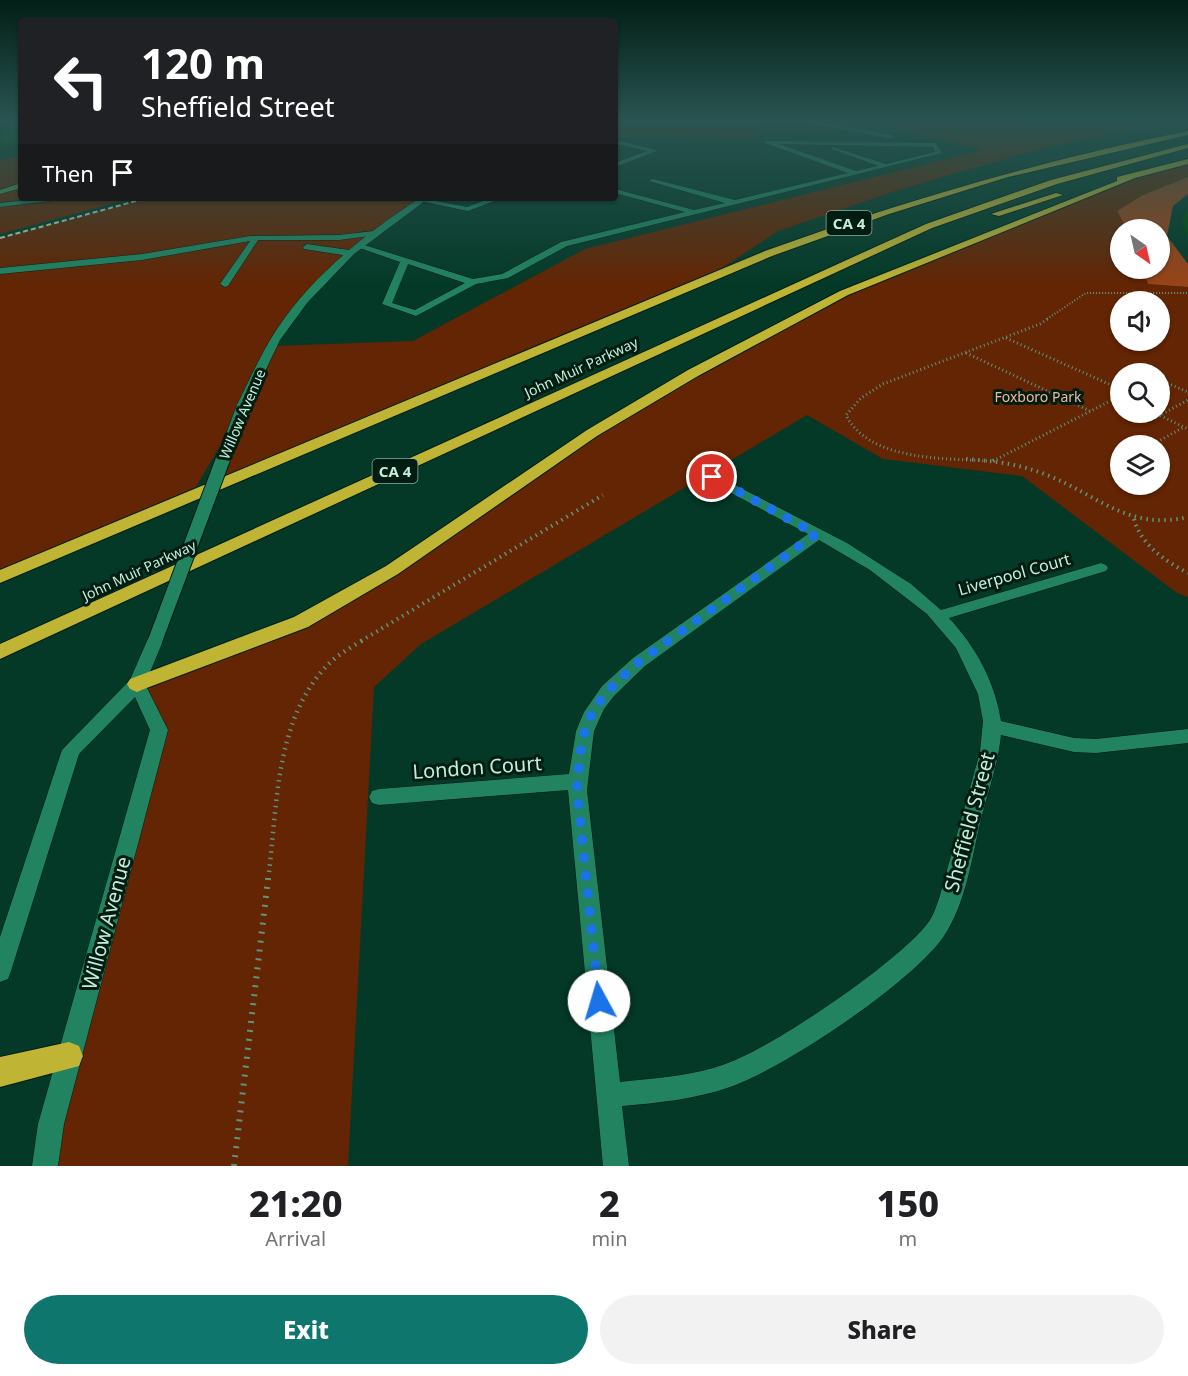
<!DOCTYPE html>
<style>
:root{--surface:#fff;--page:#f2f2f2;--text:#202124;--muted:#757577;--accent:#0f766e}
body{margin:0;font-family:"Noto Sans",sans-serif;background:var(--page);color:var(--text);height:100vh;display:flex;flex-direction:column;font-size:22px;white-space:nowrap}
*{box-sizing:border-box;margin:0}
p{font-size:20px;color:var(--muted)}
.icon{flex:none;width:33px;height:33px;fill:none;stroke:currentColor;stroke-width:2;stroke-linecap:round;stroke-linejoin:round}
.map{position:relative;height:1166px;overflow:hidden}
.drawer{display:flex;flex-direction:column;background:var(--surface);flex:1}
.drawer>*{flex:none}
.guide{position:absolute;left:18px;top:18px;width:600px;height:183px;border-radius:6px;box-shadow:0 2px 4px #0004;background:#202124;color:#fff;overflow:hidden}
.needle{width:39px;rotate:146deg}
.fabs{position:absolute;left:1110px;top:219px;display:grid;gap:12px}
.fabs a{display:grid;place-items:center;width:60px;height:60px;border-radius:50%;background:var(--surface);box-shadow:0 2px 4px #0004;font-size:30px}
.pin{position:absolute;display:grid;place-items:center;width:51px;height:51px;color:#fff;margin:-26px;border:3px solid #fff;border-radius:50%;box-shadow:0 2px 6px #0007}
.me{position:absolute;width:66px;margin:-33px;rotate:354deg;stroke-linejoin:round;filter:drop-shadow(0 0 4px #0008)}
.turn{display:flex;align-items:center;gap:21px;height:126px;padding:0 24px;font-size:27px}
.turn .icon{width:78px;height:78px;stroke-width:2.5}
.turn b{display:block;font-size:42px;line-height:51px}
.then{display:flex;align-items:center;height:57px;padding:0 24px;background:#0003;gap:12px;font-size:22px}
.eta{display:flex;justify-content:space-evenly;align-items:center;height:102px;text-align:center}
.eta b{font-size:36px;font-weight:800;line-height:42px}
.cta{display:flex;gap:12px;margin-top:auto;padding:12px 24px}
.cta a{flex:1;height:69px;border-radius:36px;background:var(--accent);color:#fff;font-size:24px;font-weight:800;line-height:69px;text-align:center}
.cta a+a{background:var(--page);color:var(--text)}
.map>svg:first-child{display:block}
.green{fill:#632503;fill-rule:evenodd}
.forest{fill:#994317}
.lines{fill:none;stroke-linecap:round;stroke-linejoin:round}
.service-casing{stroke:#011d12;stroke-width:1}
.minor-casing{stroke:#011d12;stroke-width:1}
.tertiary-casing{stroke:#011d12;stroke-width:1}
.secondary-casing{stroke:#011d12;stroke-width:1}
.motorway-casing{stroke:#011d12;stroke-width:2}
.path-far4{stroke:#62927e;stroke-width:2;stroke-dasharray:1 2;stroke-linecap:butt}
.path-far3{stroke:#62927e;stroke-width:3;stroke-dasharray:1 3;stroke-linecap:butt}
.path-far2{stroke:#62927e;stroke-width:4;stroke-dasharray:1.5 4.5;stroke-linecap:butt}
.path-far1{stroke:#62927e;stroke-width:4.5;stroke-dasharray:1.5 5;stroke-linecap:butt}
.path{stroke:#62927e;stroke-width:6;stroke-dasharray:2 7;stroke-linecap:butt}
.service{fill:#228360;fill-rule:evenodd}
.minor{fill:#228360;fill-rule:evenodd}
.tertiary{fill:#228360;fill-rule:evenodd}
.secondary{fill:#519253;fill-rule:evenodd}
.motorway{fill:#bfb434;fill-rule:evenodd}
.rail{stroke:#acd7c3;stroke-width:2;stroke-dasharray:5 3;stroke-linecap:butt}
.tertiary-bridge-far1-casing{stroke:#011d12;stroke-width:12;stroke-linecap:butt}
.tertiary-bridge-casing{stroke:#011d12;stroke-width:16;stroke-linecap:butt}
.tertiary-bridge-far1{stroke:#228360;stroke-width:11}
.tertiary-bridge{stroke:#228360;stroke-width:14}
.wall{fill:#014a0b}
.shaded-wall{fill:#013c09}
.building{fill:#01560d;stroke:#013c09;stroke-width:1.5}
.route{stroke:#1a73e8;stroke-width:10;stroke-dasharray:0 18}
.labels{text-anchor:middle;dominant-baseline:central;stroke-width:6;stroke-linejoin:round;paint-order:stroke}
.far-street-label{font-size:14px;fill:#c4eed9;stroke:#011d12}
.far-park-label{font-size:14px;fill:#f2b8a0;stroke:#011d12}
.shield{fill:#011d12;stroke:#8aaf9d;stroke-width:1.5}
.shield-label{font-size:15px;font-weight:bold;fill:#c4eed9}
.street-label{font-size:16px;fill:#c4eed9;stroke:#011d12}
.near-street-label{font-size:20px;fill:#c4eed9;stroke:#011d12}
</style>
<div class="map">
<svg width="1188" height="1166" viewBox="0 0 1188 1166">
<rect width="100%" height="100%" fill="#043927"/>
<g class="green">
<path d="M615 121 764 122 754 137 626 136 615 134Z"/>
<path d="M866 121H1169L1035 150 895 191 778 231 710 276 219 485 240 411 196 487 0 571V238L147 198H425C368 237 309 286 273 346L413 341 585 249 983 150Z"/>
<path d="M21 155V198H133L0 234V160Z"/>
<path d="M1188 161V177L1143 195 1117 211 1127 229 1120 230V268L1143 269 1148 284 1188 287V597L1177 593 1022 476 883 459 807 415 421 644 374 687 348 1166H45L159 730 137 684 301 622 592 433 844 293 1131 178ZM1120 302H1160V340H1120ZM1120 374H1160V412H1120ZM1120 446H1160V484H1120Z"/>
</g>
<path class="forest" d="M1188 177V194L1173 206 1167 236 1188 264V287L1148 284 1143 269 1160 268V230L1127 229 1117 211 1143 195Z"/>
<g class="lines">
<defs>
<g id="service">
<path d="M814 121 891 135 894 137 891 139 805 122Z"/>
<path d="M621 141 656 150 657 151 615 167V163L647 151 621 145 615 147V143Z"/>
<path d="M765 141 935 143 942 153 567 246 508 278 476 284 416 316 382 304 400 262 354 246 361 244 473 279 502 274 561 242 685 212 615 193V189L694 210 725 203 649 181 653 179 735 200 848 173 765 143ZM779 144 933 147 935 152 886 164 832 147V149L878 166 856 171ZM408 264 465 283 415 310 392 303Z"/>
<path d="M47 198H74L0 207V203Z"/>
<path d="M420 198 467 207 491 198H502L468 211 420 201Z"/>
<path d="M374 231 378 233 377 235 339 240H258L228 286 225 287 220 284 250 241 142 260 0 274V268L142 254 250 236 339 235Z"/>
<path d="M307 244 349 250 353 253 349 256 304 249 303 247Z"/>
</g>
<g id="minor">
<path d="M615 121H811V122L615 124Z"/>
<path d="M712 473 847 543 911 584 941 610 1101 563 1106 565 1108 568 1106 571 949 618C976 647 995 682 1001 721L1074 738 1096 739 1188 729V743L1096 753 1074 752 1001 735C998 764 988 792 981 819 972 857 966 903 944 936 913 982 783 1069 730 1087 696 1099 658 1103 622 1106L629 1166H603L568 790 379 805 372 803 369 797 372 791 379 789 569 774 576 731 584 712 602 686 633 658 808 534 707 480 706 477 707 474ZM819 540 870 570 927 614 956 648 978 694 983 721 980 752 939 899C936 906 934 914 930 920 904 959 773 1047 728 1063 694 1076 655 1078 620 1082L587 790 594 731 604 709 614 696 645 666Z"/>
</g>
<g id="tertiary">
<path d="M420 198H429L354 254 307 303 280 340 248 407 246 409H238L236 407C249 381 261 353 277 329 313 275 366 233 420 198Z"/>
<path d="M155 635 161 637 163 641 145 684 168 730 64 1124 58 1166H32L38 1124 150 730 135 697 79 754 11 971 8 979 0 982V937L62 750 130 680 147 641 149 637Z"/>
</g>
<path id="secondary" d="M18 184H21V188L0 194V190Z"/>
<g id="motorway">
<path d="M1188 131V135L1008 177 889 214 772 256 0 583V570L765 251C903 201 1043 160 1188 131Z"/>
<path d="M1188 144V148L1057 184 932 228 0 659V644L926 224 1051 180Z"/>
<path d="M1188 159V164L1135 178 848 295 698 376 597 436 398 574 308 627 144 689 137 692 130 689 127 684 130 679 294 617 386 566 587 430 688 370 840 291 1117 181V177Z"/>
<path d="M1056 193 1063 195 999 216 991 214Z"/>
<path d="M69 1042 79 1046 83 1056 79 1066 0 1087V1057Z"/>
</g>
</defs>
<use href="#service" class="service-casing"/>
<use href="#minor" class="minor-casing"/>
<use href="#tertiary" class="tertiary-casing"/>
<use href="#secondary" class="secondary-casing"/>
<use href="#motorway" class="motorway-casing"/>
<path class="path-far4" d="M1047 319 1086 293H1188"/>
<g class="path-far3">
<path d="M1006 338 1120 389"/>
<path d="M966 353 1090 411"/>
<path d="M1160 377 1167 373"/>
<path d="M1160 380 1188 392"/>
<path d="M1153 412 1188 429"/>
<path d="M1155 418 1188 400"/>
<path d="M1150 446 1184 427"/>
<path d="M987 461C942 458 869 461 846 415L861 398 883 384 1040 324 1049 318"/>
<path d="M993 461 1120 396"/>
</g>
<g class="path-far2">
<path d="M966 459C994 461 1020 464 1047 475 1098 495 1128 531 1188 517"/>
<path d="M993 461 996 459"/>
<path d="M1134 519C1141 545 1165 561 1188 573"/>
<path d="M361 641 603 495"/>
</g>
<path class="path-far1" d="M269 872C277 806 276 723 323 670 334 657 348 649 363 640"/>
<path class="path" d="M234 1166 269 871"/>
<use href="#service" class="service"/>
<use href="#minor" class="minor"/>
<use href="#tertiary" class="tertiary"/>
<use href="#secondary" class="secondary"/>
<use href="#motorway" class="motorway"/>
<path class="rail" d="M0 238 147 198"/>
<defs>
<path id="tertiary-bridge-far1" d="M222 461 242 407"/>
<path id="tertiary-bridge" d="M155 641 223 459"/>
</defs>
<use href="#tertiary-bridge-far1" class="tertiary-bridge-far1-casing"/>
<use href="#tertiary-bridge" class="tertiary-bridge-casing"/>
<use href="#tertiary-bridge-far1" class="tertiary-bridge-far1"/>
<use href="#tertiary-bridge" class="tertiary-bridge"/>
</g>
<path class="wall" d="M1188 211V238L1182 221 1186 213Z"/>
<path class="shaded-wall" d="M21 142V149L0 154V147Z"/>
<path class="building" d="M0 121H21V142L0 147V132L3 130 0 128Z"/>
<linearGradient id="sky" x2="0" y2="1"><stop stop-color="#021f15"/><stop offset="0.42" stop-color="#295452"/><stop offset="1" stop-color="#295452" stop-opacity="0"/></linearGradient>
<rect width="1188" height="285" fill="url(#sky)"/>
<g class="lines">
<path class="route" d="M599 1001 577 790C581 722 588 706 639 662L816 534 712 477"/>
</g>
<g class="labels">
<g class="far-street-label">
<text transform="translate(581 367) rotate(-25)">John Muir Parkway</text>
<text transform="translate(242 414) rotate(-67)">Willow Avenue</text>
<text transform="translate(139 570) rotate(-25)">John Muir Parkway</text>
</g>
<g class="far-park-label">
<text x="1038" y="396">Foxboro Park</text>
</g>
<g class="shield">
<rect x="826.5" y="211" width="45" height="24" rx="4.5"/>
<rect x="372.5" y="459" width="45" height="24" rx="4.5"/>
</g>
<g class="shield-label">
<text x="849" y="223">CA 4</text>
<text x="395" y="471">CA 4</text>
</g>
<g class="street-label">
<text transform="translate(1014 574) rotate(-16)">Liverpool Court</text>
</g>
<g class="near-street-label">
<text transform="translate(477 767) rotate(-4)">London Court</text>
<text transform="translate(969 822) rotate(-75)">Sheffield Street</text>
<text transform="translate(106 923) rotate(-75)">Willow Avenue</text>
</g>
</g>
</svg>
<div class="fabs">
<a><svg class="needle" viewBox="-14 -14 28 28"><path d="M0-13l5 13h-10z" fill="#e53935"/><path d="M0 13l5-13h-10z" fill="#757577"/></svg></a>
<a><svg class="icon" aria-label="sound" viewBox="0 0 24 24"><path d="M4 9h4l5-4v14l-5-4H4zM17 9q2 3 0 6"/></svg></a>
<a><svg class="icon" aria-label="search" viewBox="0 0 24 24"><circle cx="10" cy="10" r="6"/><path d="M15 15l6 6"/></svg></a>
<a><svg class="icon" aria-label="layers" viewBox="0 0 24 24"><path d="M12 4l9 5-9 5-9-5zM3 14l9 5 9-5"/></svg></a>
</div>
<div class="pin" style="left:712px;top:477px;background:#d93025"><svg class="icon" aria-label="arrive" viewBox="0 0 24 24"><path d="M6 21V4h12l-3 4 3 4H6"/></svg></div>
<svg class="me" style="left:599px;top:1001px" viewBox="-20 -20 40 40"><circle r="19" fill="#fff"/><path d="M0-13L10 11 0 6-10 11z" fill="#1a73e8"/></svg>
<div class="guide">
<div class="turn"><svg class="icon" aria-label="left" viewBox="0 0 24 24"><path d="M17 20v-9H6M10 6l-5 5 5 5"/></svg><div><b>120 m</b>Sheffield Street</div></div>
<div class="then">Then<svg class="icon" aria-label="arrive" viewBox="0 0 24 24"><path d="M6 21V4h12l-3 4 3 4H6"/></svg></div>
</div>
</div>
<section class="drawer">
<div class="eta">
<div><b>21:20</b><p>Arrival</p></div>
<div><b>2</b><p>min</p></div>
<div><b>150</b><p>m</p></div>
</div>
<div class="cta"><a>Exit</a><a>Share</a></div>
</section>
